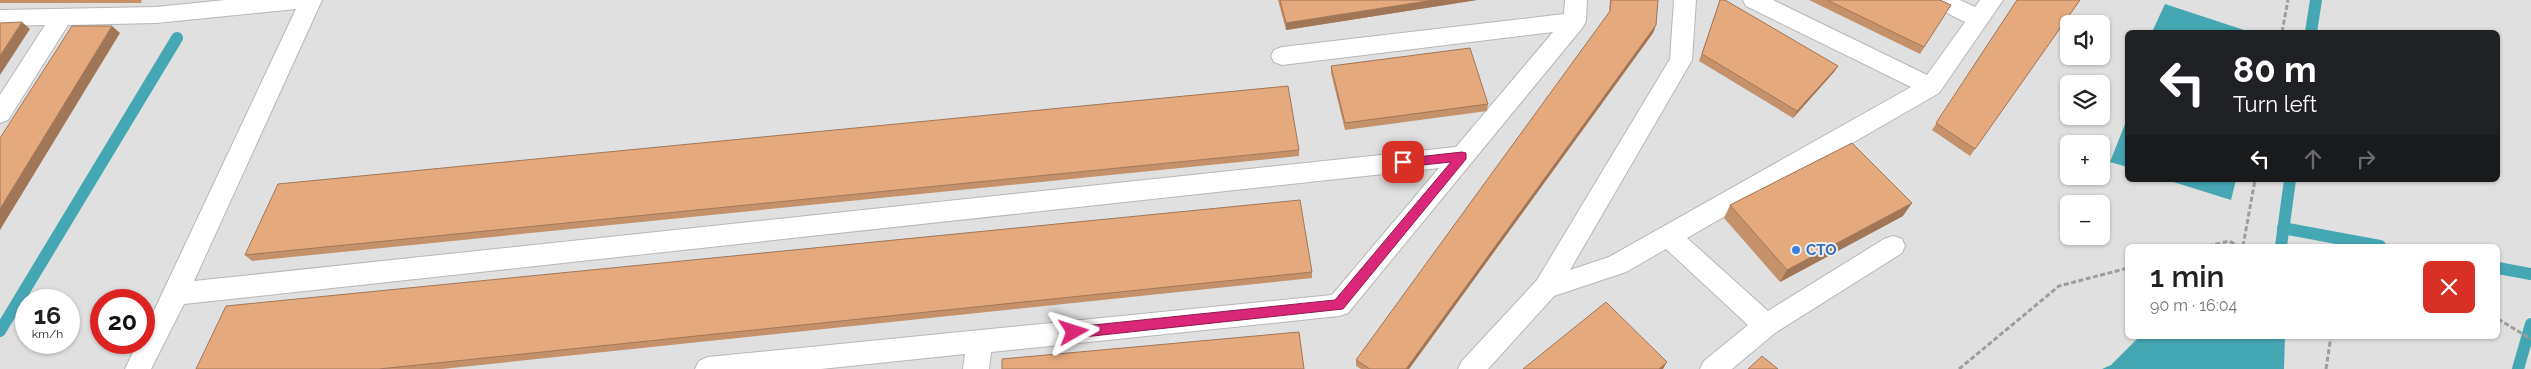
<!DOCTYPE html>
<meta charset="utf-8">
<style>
:root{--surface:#fff;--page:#f2f2f2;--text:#222;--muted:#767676}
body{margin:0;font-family:Raleway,sans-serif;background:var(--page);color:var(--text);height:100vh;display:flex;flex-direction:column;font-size:19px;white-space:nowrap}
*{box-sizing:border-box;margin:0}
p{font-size:16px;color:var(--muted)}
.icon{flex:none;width:28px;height:28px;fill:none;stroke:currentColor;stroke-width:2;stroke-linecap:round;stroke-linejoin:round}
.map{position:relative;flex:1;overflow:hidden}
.drawer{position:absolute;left:2125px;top:244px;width:375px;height:95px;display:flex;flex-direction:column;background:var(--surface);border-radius:8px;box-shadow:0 1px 4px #0004}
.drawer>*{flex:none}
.hud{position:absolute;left:2125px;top:30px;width:375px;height:152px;border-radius:8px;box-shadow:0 1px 4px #0004;background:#202124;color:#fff;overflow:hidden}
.tools{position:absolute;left:2060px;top:15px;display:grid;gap:10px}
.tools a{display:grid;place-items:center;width:50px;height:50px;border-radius:8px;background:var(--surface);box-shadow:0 1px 4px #0004;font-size:25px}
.speed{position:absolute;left:15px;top:289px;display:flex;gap:10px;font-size:25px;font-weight:700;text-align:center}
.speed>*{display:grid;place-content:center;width:65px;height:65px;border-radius:50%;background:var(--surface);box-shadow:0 1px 4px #0004;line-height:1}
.speed small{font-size:12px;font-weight:400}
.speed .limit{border:8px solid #d22;background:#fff;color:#111}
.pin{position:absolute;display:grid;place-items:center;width:42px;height:42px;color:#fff;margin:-21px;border-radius:10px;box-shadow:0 2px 8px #0006}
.me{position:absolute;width:55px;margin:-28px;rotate:84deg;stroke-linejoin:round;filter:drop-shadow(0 0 4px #0008)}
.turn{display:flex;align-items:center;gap:18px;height:105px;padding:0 25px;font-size:22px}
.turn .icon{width:65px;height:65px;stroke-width:2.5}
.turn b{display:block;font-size:35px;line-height:42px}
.lanes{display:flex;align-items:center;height:48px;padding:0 25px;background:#0003;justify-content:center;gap:25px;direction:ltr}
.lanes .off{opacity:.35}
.round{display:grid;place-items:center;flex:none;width:52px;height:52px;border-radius:8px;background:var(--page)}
.head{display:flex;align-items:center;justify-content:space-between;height:85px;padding:0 25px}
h1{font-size:30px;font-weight:600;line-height:38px}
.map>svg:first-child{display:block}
.water{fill:#46a7b4}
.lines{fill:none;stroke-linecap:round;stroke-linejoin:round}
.stream{stroke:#46a7b4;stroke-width:12}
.service-casing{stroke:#b7b7b8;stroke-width:2}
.path{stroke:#9d9d9e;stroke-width:3;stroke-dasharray:5 2.5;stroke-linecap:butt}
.service{fill:#fff;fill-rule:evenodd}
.wall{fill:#c4916b}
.shaded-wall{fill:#a07657}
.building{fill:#e4a97c;stroke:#a07657}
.route{fill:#db2777;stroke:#8e194d}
.shop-dot{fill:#3f7fe0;stroke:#ededee;stroke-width:2}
.labels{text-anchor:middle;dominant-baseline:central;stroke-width:4;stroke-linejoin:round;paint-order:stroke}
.shop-label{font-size:15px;font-weight:bold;fill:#366cbe;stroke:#ededee;text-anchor:start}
</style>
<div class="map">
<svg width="2531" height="369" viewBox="0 0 2531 369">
<rect width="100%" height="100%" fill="#e0e0e1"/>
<g class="water">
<path d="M2165 4 2250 32H2152Z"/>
<path d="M2127 119V167L2110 162Z"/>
<path d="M2167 180H2236L2231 200Z"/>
<path d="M2140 336H2285L2284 369H2102L2111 365Z"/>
</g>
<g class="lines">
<g class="stream">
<path d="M2311 32 2316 0"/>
<path d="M2283 228 2380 246"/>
<path d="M2281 246 2290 180"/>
<path d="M2498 268 2531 274"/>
<path d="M0 331 177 38"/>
<path d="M2518 369 2531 324"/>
</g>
<defs>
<g id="service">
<path d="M225 0H322L194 281 1456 147 1553 32 1282 65 1274 62 1271 56 1274 50 1282 47 1564 14 1565 0H1587L1586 21 1583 27 1348 313 1339 316 991 352 989 369H963L965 354 821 369H695L699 361 708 357 1332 295 1439 168 184 304 151 369H125L138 342H144V332L296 9 156 23 68 25 8 120 0 123V95L45 25 0 26V10L156 7Z"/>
<path d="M1674 0H1696L1692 60 1570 270 1609 257 1911 87 1746 6 1743 0H1773L1927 75 1965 22 1933 6 1930 0H1960L1975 7 1980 0H2003L1939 93 1687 238 1768 311 1884 239 1893 236 1902 239 1905 246 1902 253 1775 333 1732 369H1700L1704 361 1748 325 1666 249 1626 272 1554 296 1488 369H1458L1462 361 1537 280 1670 59Z"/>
</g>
</defs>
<use href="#service" class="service-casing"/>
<g class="path">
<path d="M2282 32 2288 0"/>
<path d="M2208 246 2229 241 2239 246"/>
<path d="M2243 246 2255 180"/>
<path d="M2498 319 2531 339"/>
<path d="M1959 369 2059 286 2128 268"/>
<path d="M2326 369 2331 336"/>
</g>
<use href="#service" class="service"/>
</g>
<g class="wall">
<path d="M0 0H142L141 3H0Z"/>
<path d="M1278 0H1477L1286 30Z"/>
<path d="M1610 0H1658L1656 25 1653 33 1409 369H1361L1356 366V360L1609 13Z"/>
<path d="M1720 0 1838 66 1834 72 1793 118 1699 61Z"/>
<path d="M1809 0H1940L1951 5 1920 54Z"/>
<path d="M2017 0H2080L1970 156 1932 130Z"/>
<path d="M1331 66 1488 104 1487 111 1345 130 1331 73Z"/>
<path d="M1299 150V156L252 261 245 255Z"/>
<path d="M1730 205 1903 216 1780 282 1724 218Z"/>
<path d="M1312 272V278L442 369H196Z"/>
</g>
<g class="shaded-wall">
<path d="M1434 0H1477L1286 30V23Z"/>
<path d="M22 22 30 29 0 75V56Z"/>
<path d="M1656 25 1653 33 1409 369H1406Z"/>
<path d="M112 26 120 33 0 230V209Z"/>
<path d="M1838 66 1834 72 1793 118 1797 111Z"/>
<path d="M1912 203 1903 216 1780 282 1787 270Z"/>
<path d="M1667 362 1663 369H1659Z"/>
</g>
<g class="building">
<path d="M1280 0H1434L1286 23Z"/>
<path d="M1611 0H1658L1656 25 1406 369H1370L1356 360 1610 11Z"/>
<path d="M1720 0H1725L1838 66 1797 111 1702 54Z"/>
<path d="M1827 0H1940L1951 5 1924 47Z"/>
<path d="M2017 0H2080L1975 149 1936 123Z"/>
<path d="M22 22 0 56V23Z"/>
<path d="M72 26H112L0 209V138Z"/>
<path d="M1470 48 1488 104 1345 123 1331 66Z"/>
<path d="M1288 86 1299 150 245 255 278 184Z"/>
<path d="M1852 143 1912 203 1787 270 1730 205Z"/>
<path d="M1300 200 1312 272 379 369H196L226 306Z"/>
<path d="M1606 302 1667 362 1659 369H1523Z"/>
<path d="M1299 332 1304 369H1002V359Z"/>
<path d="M1762 356 1778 369H1748Z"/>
</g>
<path class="route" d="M1462 152 1466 153V159L1343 309 1074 338 1068 332 1074 327 1335 300 1451 162 1403 167 1399 166V159Z"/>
<circle class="shop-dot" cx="1796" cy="250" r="5"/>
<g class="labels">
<g class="shop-label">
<text x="1806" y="250">СТО</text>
</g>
</g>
</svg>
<div class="tools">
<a><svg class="icon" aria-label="sound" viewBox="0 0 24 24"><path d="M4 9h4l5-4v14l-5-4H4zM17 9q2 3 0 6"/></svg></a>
<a><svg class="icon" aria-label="layers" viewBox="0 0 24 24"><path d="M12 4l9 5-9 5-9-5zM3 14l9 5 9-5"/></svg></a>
<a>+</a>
<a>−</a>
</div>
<div class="speed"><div>16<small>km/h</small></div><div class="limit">20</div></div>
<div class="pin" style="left:1403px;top:162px;background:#d93025"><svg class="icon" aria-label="arrive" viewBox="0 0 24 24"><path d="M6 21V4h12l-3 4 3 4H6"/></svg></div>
<svg class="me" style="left:1074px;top:332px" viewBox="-20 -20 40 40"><path d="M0-17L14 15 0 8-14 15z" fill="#db2777" stroke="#fff" stroke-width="4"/></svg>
<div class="hud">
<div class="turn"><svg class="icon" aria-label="left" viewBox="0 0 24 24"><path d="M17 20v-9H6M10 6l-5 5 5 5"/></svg><div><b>80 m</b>Turn left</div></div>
<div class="lanes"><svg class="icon" aria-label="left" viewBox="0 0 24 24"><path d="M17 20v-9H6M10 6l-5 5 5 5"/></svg><svg class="icon off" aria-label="ahead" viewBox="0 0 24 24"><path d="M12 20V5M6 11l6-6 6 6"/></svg><svg class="icon off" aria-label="right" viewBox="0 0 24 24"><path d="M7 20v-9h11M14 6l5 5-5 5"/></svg></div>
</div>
<section class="drawer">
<div class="head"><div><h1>1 min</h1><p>90 m · 16:04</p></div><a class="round" style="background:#d93025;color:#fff"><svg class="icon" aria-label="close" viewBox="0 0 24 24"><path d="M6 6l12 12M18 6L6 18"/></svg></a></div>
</section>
</div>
